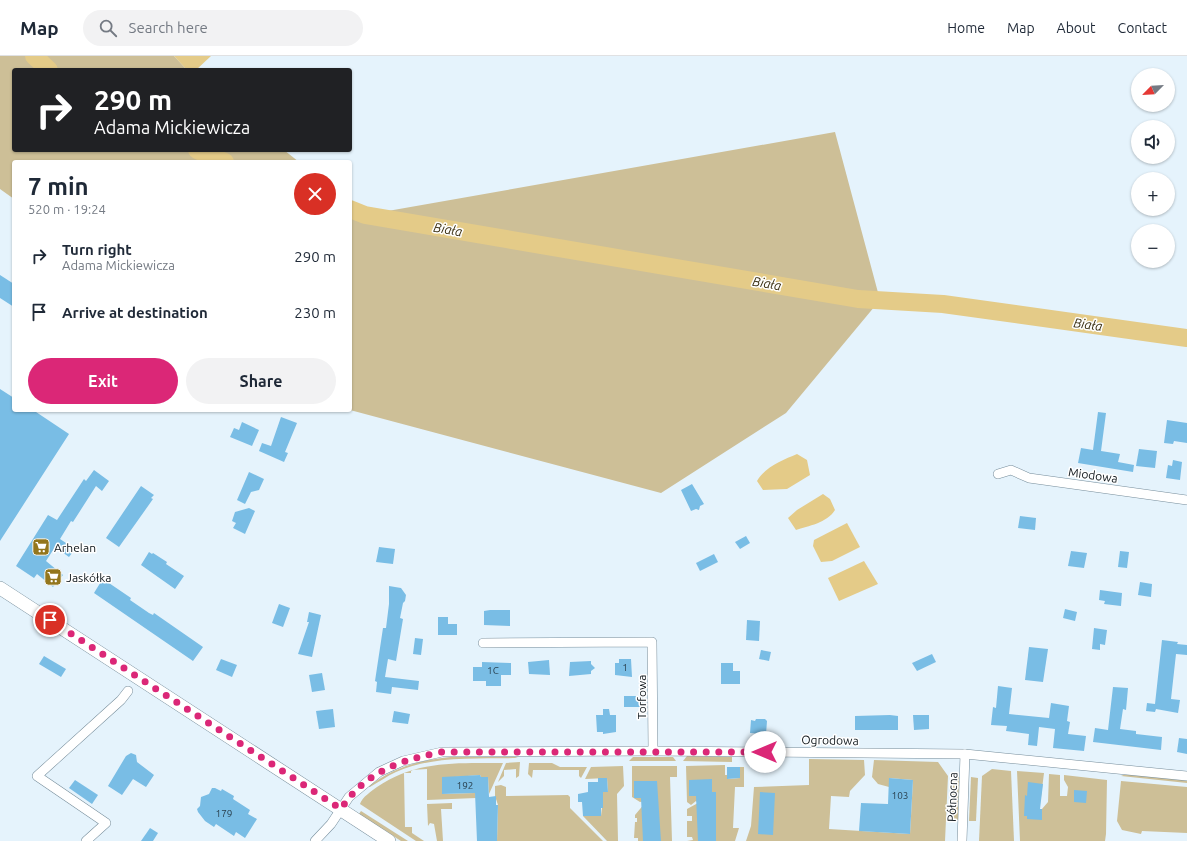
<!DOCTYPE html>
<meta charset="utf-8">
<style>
:root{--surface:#fff;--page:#f2f2f3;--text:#1f2937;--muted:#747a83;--line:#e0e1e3;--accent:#db2777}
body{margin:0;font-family:Ubuntu,sans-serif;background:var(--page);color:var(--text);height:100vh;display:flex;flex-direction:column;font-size:15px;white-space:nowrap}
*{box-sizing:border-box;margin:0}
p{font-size:13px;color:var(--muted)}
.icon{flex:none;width:22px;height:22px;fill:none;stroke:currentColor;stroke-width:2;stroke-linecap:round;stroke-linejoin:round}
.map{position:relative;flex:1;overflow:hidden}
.side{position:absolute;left:12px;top:104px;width:340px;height:252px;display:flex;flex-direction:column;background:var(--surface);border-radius:4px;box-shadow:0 1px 3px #0004}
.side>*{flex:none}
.banner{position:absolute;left:12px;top:12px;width:340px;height:84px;border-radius:4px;box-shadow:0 1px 3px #0004;background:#202124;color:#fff;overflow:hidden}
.needle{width:26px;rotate:246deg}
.fabs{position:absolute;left:1131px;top:12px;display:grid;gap:8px}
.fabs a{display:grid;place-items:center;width:44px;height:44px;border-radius:50%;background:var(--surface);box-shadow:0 1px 3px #0004;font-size:20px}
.pin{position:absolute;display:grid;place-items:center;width:34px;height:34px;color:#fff;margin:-17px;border:2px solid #fff;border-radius:50%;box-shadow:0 1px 4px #0007}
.me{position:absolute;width:44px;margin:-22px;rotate:270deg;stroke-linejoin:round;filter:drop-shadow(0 0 3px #0008)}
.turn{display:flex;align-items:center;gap:14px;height:84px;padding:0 16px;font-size:18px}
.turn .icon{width:52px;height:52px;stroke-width:2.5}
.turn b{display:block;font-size:28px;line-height:34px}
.round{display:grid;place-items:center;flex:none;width:42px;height:42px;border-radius:21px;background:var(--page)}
.overview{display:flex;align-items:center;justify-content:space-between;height:68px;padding:0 16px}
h1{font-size:24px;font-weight:600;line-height:30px}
.cta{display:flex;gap:8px;margin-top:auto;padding:8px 16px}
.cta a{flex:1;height:46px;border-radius:24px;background:var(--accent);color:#fff;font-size:16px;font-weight:600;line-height:46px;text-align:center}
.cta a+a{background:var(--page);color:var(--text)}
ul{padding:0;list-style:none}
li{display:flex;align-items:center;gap:12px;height:56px;padding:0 16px}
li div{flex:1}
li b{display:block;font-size:15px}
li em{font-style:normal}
header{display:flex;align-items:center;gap:24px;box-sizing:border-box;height:56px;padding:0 20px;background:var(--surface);border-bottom:1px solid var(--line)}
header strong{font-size:19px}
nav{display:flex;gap:22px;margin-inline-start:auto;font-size:14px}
.search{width:280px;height:36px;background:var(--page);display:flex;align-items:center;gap:10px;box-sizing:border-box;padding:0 14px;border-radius:22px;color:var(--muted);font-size:15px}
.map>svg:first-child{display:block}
.green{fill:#cdbf97}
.water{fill:#e4cb88}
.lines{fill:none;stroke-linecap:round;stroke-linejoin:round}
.river{stroke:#e4cb88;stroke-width:18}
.building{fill:#79bde5}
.street-casing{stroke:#768d9b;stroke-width:10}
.secondary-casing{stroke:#768d9b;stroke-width:14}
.street{stroke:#fff;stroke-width:9}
.secondary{stroke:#fff;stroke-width:13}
.route{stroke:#db2777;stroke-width:7;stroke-dasharray:0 12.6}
.labels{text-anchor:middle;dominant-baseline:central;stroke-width:3;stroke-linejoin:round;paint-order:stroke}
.number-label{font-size:10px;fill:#283f4d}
.street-label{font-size:12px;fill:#0d151a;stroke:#fff}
.poi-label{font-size:12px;fill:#0d151a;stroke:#fff;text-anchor:start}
.water-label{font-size:13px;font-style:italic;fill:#3b3012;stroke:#fff}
</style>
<header>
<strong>Map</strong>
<div class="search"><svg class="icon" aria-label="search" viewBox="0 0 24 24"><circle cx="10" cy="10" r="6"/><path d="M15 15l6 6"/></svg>Search here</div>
<nav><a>Home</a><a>Map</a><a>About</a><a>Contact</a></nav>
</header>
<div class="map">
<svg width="1187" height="785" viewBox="0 0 1187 785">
<rect width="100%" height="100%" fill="#e5f3fc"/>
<g class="green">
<path d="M0 0H174L187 14H14V94H284L299 106H14V143L0 133Z"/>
<path d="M835 76 880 244 786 357 661 437 350 354V147L365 159Z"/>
<path d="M687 700 732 701V706L683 705Z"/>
<path d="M450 701H515L518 702C479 703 433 699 396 716 387 720 379 726 370 731H368C392 712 419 704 450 701Z"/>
<path d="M633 701H673L676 705H629Z"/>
<path d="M809 703 864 704 865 719 850 735 849 741 831 740 829 773 910 778 913 724 889 722V731L878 728 872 721 874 704 938 706 948 720 945 785H746L751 770 754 731 809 729Z"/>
<path d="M520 706 519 720 516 722V713L504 714V720L498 726 506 707Z"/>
<path d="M503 707 489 738 488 721H481L480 719 442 722V738L475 737 476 742 427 744V713L411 714V717H404L405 771H412V777L424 785H416L360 748C362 741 372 735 377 731 416 704 458 707 503 707Z"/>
<path d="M529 707H552L560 711H587L581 722 579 720V714H533L532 722 528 718Z"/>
<path d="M725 709V719H727L728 723 740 722V711H744V731H735L733 772H739L735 785H687L693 784 692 781H687V765H692V760H687V753L698 747 696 745 691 749 687 746 686 710Z"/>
<path d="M623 710 624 730 617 738 618 785H607L583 760H601L603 743 600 736H608L607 722 585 723 591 711Z"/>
<path d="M632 710H677V721H670L672 785H638V782H634L635 766H637V762H635V759L645 747V745L640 746 632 741Z"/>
<path d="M992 713 1011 715 1014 785H979L982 720Z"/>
<path d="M1017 715 1044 717 1041 741 1031 740 1038 753H1042L1048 746 1049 718 1060 719V740H1067L1068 731 1064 724V719L1107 724 1106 778 1105 785H1020Z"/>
<path d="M1126 718 1187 724V727L1121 720Z"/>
<path d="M952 720 959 721 958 764H950Z"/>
<path d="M971 721 978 722 976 765H969Z"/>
<path d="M1121 725 1187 731V777L1142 775 1141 778 1122 774 1117 765Z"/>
<path d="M501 729 506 731V740L568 739 570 741V752L603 785H497L498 749 495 740V730Z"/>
<path d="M452 747V753H441L443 785H437L434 768 430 767 428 770 427 748Z"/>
<path d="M361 755 408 785H401L359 758Z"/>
</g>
<g class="water">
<path d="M174 0H211L196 14H187Z"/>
<path d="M797 398 807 404 810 419 787 433 763 434 757 425C766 410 783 404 797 398Z"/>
<path d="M823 438 830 443 835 454C827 467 808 470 796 474L788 462 797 454Z"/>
<path d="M847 467 860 491 832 505 821 506 813 490 814 484Z"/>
<path d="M864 505 878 528 839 545 828 522Z"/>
</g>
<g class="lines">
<g class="river">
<path d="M34 0 49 14"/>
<path d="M197 94 225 106"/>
<path d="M350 153 365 159 858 243 943 248 1187 282"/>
</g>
</g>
<g class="building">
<path d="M0 219 14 228V251L0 242Z"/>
<path d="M0 333 14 342V354H33L69 378 0 485Z"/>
<path d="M1098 356 1106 357 1101 395 1120 398 1118 406 1134 409 1133 416 1078 407 1081 392 1093 394Z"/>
<path d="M281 361 297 367 285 396 288 397 284 406 259 395 262 387 271 390Z"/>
<path d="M1167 364 1187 367V387L1174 385 1173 388 1164 387Z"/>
<path d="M242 366 259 374 252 390 230 381 234 372 239 374Z"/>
<path d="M1139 393 1157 395 1155 412 1136 410Z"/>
<path d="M1173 404 1182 406 1180 424 1166 422 1168 409 1172 410Z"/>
<path d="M94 414 109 425 102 435 96 430 73 466 71 465 60 483 75 493 69 501 55 491 46 505 63 519 53 531 37 518 34 522 16 510 48 459 57 464 84 423 86 425Z"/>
<path d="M249 416 264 423 259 434 251 436 245 448 237 444Z"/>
<path d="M692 428 704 448 700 450 699 454 696 453 691 455 681 434Z"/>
<path d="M141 430 154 439 151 442 153 443 119 491 106 482Z"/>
<path d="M249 452 255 455 245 478 233 472 236 467 232 465 235 456Z"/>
<path d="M1020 460 1036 462 1035 474 1018 472Z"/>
<path d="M746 480 750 487 740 493 735 486Z"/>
<path d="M379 491 395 493 393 508 376 506Z"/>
<path d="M1071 495 1087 497 1084 512 1068 510Z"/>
<path d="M1120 495 1129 496 1127 512 1118 511Z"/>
<path d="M149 496 152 498 153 497 167 506 166 508 184 520 175 533 141 509Z"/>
<path d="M714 498 718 506 700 515 696 507Z"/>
<path d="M102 524 105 526 106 525 131 542 130 544 149 557 153 559 154 557 203 591 193 605 94 537Z"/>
<path d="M1140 526 1152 528 1151 541 1138 539Z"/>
<path d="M389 530 401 532 406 539 405 545 403 547 400 562 403 563 396 605 388 603 385 621 419 625 418 634 392 631 391 638 376 636 377 626 375 625 383 572H386L389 548Z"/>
<path d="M1100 534 1122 537 1121 550 1104 548 1105 545 1099 544Z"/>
<path d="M279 548 290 552 283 571 272 567Z"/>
<path d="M1065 553 1077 556 1075 565 1063 562Z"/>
<path d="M490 554H510V570L484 569V555Z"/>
<path d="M309 556 321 559 312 601 298 598 309 566H307Z"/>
<path d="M438 561H448V568H457V579H438Z"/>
<path d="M747 564 760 565 759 585 746 584Z"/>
<path d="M1094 572 1107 574 1105 589 1100 588V594L1092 593Z"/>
<path d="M415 582 423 583 421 599 413 598Z"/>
<path d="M1162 584 1178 586 1177 588 1187 589V599L1176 598 1171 643 1180 644 1178 657 1156 653 1155 656 1146 655 1147 647 1155 648Z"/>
<path d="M1029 591 1048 593 1043 626 1025 624Z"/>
<path d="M761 594 771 596 769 605 759 603Z"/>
<path d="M932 598 936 606 917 615 912 607Z"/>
<path d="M44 600 66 613 61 621 39 608Z"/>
<path d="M221 603 237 609 232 621 216 614Z"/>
<path d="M619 603H631L632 621 615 619V607H619Z"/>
<path d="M549 604 550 619 529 618 528 606Z"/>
<path d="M591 605V608L595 612 591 615V618L569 620 570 606Z"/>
<path d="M482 606 511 607V619H501V630H486V625H473V611H482Z"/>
<path d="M721 607H733V615H740V628H721Z"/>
<path d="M322 617 325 634 312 636 309 619Z"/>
<path d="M998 630 1012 632 1009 658 1049 662 1051 647 1069 650 1067 665 1070 666 1068 678 1086 680 1084 695 1053 692 1055 673 1039 671 1037 690 1028 689 1029 678 1006 675 1007 670 991 669 993 651 996 652Z"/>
<path d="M1113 631 1128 632 1126 654 1123 653 1120 673 1136 675V678L1162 681 1161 694 1093 686 1095 672 1108 674Z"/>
<rect x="624" y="640" width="19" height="11"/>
<path d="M333 653 335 671 319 673 316 655Z"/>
<path d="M603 653H609L610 659H616V676L603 678V676H597L596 659H603Z"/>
<path d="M394 655 410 658 408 668 392 666Z"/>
<path d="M890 659 898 660V674H855V660Z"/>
<path d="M913 659H929V673L914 674Z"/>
<path d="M756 663H765L767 665 766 678 750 677 751 664 755 665Z"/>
<path d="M1179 682 1187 683V698L1177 696Z"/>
<path d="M131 697 136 699 137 706 154 719 146 731 133 723 122 739 108 730 126 700Z"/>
<path d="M727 711H740V722L727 723Z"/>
<path d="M480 719 481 721H488L489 741 496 740V749H498L497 785H477L475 737 442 738V721Z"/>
<path d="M598 722H607L608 736H603V752H601V760H583L582 746H578V738L588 736V726H598Z"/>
<path d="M889 722 913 724 910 778 859 775 861 747 888 748Z"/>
<path d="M712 723V736H716V785H698L696 740H689V724Z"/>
<path d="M75 724 98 739 92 748 69 732Z"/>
<path d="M634 725H657L661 785H643L641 742H634Z"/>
<path d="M1028 726 1043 728 1040 753H1042V764L1027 763V760H1024L1025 739 1027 740Z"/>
<path d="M212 732H215L221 735 222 733 234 740 233 743 250 754 248 758 257 763 245 782 236 776 234 780 216 768 214 771 205 765 198 756 197 753 200 750 201 741 209 738Z"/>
<path d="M1074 734 1087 735 1086 747 1074 746Z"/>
<path d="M760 736 775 737 773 779 758 778Z"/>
<path d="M150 772 158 777 153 785H141Z"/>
</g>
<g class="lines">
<defs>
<g id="street">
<path d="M998 418 1011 414 1029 422 1187 444"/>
<path d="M483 587 652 586 653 695"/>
<path d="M86 785 106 767 37 720 121 644 128 635"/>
<path d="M315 785 331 768 349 741 379 716 403 705 442 696 653 695 965 698 1187 720"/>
<path d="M962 785 965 698"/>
</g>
<path id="secondary" d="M0 532 389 785"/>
</defs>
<use href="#street" class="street-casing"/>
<use href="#secondary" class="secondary-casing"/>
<use href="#street" class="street"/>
<use href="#secondary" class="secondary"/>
</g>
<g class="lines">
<path class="route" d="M50 564 341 753C365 716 400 704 442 696H765"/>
</g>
<defs>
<symbol id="supermarket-square" viewBox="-11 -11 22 22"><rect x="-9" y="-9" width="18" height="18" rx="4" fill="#93761d" stroke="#fff"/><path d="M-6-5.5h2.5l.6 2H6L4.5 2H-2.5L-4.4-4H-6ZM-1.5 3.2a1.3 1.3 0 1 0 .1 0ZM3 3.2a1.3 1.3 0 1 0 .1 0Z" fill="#fff"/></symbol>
</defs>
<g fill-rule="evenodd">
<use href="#supermarket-square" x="31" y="481" width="20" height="20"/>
<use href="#supermarket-square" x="43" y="511" width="20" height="20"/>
</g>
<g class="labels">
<g class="number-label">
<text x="625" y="611">1</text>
<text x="493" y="614">1C</text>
<text x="465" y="729">192</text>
<text x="900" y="739">103</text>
<text x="224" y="757">179</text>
</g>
<g class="street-label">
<text transform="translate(1093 419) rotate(8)">Miodowa</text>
<text transform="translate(641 641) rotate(-90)">Torfowa</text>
<text transform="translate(830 684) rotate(1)">Ogrodowa</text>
<text transform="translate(952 741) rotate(-88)">Północna</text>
</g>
<g class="poi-label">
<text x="54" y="491">Arhelan</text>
<text x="66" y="521">Jaskółka</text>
</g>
<g class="water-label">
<text transform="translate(448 173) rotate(10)">Biała</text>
<text transform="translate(767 227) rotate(10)">Biała</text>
<text transform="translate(1088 268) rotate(8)">Biała</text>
</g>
</g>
</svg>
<div class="fabs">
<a><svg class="needle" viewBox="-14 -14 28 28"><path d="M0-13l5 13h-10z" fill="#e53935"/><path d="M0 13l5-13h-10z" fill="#747a83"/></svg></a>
<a><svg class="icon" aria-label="sound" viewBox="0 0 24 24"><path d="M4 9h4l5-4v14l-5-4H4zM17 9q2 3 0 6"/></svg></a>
<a>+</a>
<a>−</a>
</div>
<div class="pin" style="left:50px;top:564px;background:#d93025"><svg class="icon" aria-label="arrive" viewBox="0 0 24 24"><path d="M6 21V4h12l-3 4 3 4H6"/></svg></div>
<svg class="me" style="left:765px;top:696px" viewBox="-20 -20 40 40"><circle r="19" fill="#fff"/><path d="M0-13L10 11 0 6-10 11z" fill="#db2777"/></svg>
<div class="banner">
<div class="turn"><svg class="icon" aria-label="right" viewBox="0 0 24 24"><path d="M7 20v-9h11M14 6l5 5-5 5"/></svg><div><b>290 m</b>Adama Mickiewicza</div></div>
</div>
<section class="side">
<div class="overview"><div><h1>7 min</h1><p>520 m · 19:24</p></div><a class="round" style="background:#d93025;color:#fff"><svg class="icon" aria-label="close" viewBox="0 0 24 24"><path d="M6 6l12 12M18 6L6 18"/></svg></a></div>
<ul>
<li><svg class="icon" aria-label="right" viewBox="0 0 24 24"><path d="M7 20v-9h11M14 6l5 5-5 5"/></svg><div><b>Turn right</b><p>Adama Mickiewicza</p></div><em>290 m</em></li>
<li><svg class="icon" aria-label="arrive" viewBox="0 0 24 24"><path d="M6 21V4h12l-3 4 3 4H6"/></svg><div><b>Arrive at destination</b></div><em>230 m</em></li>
</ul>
<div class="cta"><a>Exit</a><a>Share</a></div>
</section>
</div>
